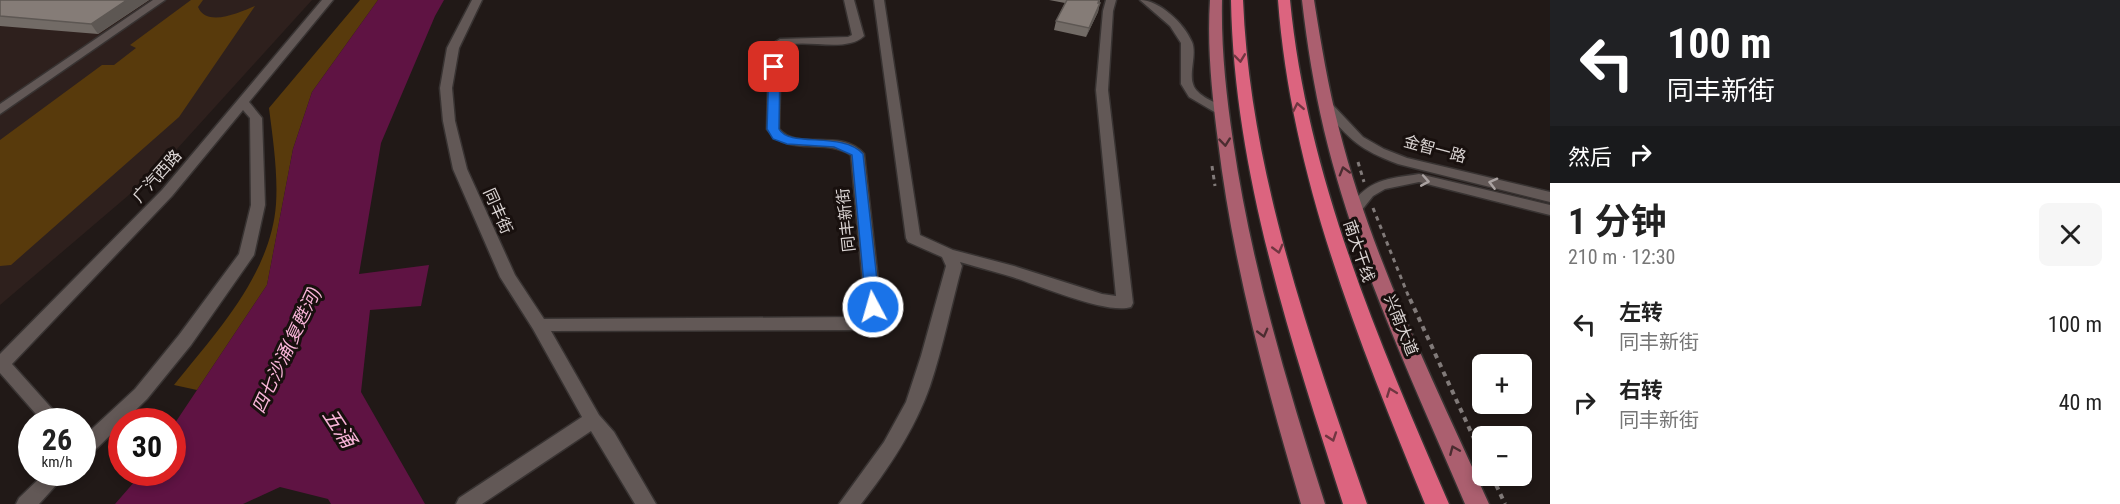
<!DOCTYPE html>
<html lang="zh">
<meta charset="utf-8">
<style>
:root{--surface:#fff;--page:#f6f6f6;--text:#222;--muted:#767676}
body{margin:0;font-family:"Roboto Condensed","Noto Sans SC",sans-serif;background:var(--page);color:var(--text);height:100vh;display:flex;flex-direction:column;font-size:22px;white-space:nowrap}
*{box-sizing:border-box;margin:0}
p{font-size:20px;color:var(--muted)}
.icon{flex:none;width:33px;height:33px;fill:none;stroke:currentColor;stroke-width:2;stroke-linecap:round;stroke-linejoin:round}
.map{position:relative;flex:1;overflow:hidden}
.side{display:flex;flex-direction:column;background:var(--surface);width:570px}
.side>*{flex:none}
.banner{background:#202124;color:#fff;overflow:hidden}
.controls{position:absolute;left:1472px;top:354px;display:grid;gap:12px}
.controls a{display:grid;place-items:center;width:60px;height:60px;border-radius:9px;background:var(--surface);box-shadow:0 3px 9px #0003;font-size:30px}
.speed{position:absolute;left:18px;top:408px;display:flex;gap:12px;font-size:30px;font-weight:700;text-align:center}
.speed>*{display:grid;place-content:center;width:78px;height:78px;border-radius:50%;background:var(--surface);box-shadow:0 3px 9px #0003;line-height:1}
.speed small{font-size:15px;font-weight:400}
.speed .limit{border:9px solid #d22;background:#fff;color:#111}
.pin{position:absolute;display:grid;place-items:center;width:51px;height:51px;color:#fff;margin:-26px;border-radius:12px;box-shadow:0 3px 9px #0006}
.me{position:absolute;width:66px;margin:-33px;rotate:354deg;stroke-linejoin:round;filter:drop-shadow(0 0 4px #0008)}
.turn{display:flex;align-items:center;gap:21px;height:126px;padding:0 18px;font-size:27px}
.turn .icon{width:78px;height:78px;stroke-width:2.5}
.turn b{display:block;font-size:42px;line-height:51px}
.then{display:flex;align-items:center;height:57px;padding:0 18px;background:#0003;gap:12px;font-size:22px}
.round{display:grid;place-items:center;flex:none;width:63px;height:63px;border-radius:9px;background:var(--page)}
.head{display:flex;align-items:center;justify-content:space-between;height:102px;padding:0 18px}
h1{font-size:36px;font-weight:700;line-height:45px}
ul{padding:0;list-style:none}
li{display:flex;align-items:center;gap:18px;height:78px;padding:0 18px}
li div{flex:1}
li b{display:block;font-size:22px}
li em{font-style:normal}
main{display:flex;flex:1;min-height:0}
.map>svg:first-child{display:block}
.built{fill:#2e201d}
.green{fill:#583a0c}
.water{fill:#5f1343}
.lines{fill:none;stroke-linecap:round;stroke-linejoin:round}
.minor-casing{stroke:#383332;stroke-width:3}
.major-casing{stroke:#383332;stroke-width:3}
.highway-casing{stroke:#383332;stroke-width:3}
.path-far1{stroke:#817a79;stroke-width:3;stroke-dasharray:4.5 4.5;stroke-linecap:butt}
.path{stroke:#817a79;stroke-width:4;stroke-dasharray:5 5;stroke-linecap:butt}
.minor{fill:#625856;fill-rule:evenodd}
.major{fill:#ab5f6f;fill-rule:evenodd}
.highway{fill:#dc647f;fill-rule:evenodd}
.wall{fill:#726b66}
.shaded-wall{fill:#5d5753}
.building{fill:#857c77;stroke:#5d5753;stroke-width:1.5}
.oneway{stroke:#703641}
.oneway2{stroke:#4b2c30}
.oneway3{stroke:#aaa2a1}
.route{fill:#1a73e8;stroke:#114b97;stroke-width:1.5}
.labels{text-anchor:middle;dominant-baseline:central;stroke-width:6;stroke-linejoin:round;paint-order:stroke}
.street-label{font-size:16px;fill:#dad4d3;stroke:#18100e}
.water-label{font-size:18px;font-style:italic;fill:#f8b4d8;stroke:#18100e}
.near-water-label{font-size:21px;font-style:italic;fill:#f8b4d8;stroke:#18100e}
</style>
<main>
<div class="map">
<svg width="1550" height="504" viewBox="0 0 1550 504">
<rect width="100%" height="100%" fill="#211917"/>
<path class="built" d="M0 0H312L157 171 0 305Z"/>
<g class="green">
<path d="M191 0H203L198 7C207 28 240 12 255 6L179 117 11 265 0 266V140L102 65H114L136 48 130 45Z"/>
<path d="M360 0H378L312 92 293 149 267 285 197 390 174 385C216 333 271 274 276 204 278 173 273 140 269 108Z"/>
</g>
<path class="water" d="M378 0H444L435 16 381 143 359 274 429 265 421 306 370 310 361 392 425 504H331L328 499 280 487 243 504H115L142 473 172 472 173 426 267 285 293 149 312 92Z"/>
<g class="lines">
<defs>
<g id="minor">
<path d="M153 0H165L0 114V104Z"/>
<path d="M322 0H333L249 102 262 118 265 205 254 255 191 345 147 399 89 456 82 458V438L135 389 179 335 239 254 251 205 250 118 243 110 172 196 12 364 64 422H43L0 373V354L162 190Z"/>
<path d="M472 0H482L459 48 452 88 455 121 467 169 515 275 544 319 862 317 865 307 851 155C824 137 788 158 767 129L769 46 780 39 848 37 852 35 844 0H854L864 36C845 54 803 37 781 47L779 129C798 152 841 127 864 154L881 307 874 326 850 330 551 331 599 415 614 432 656 504H635L591 431 482 504H456L459 498 582 417 533 329 500 277 453 169 443 121 440 88 447 48Z"/>
<path d="M874 0H884L920 235 953 250 1014 266 1102 294 1116 296 1096 90 1103 11 1106 0H1116L1113 11 1108 90 1133 303 1131 307C1107 315 1036 284 1009 276 993 271 976 267 960 262L962 266C951 306 943 347 930 386 915 429 889 468 861 504H839L884 442 906 402 921 356 946 266 942 257 908 242 906 238Z"/>
<path d="M1140 0C1159 0 1184 23 1192 42 1197 54 1189 71 1193 84 1196 96 1217 103 1226 108L1228 111 1226 114H1218L1189 97 1181 84V43L1170 26Z"/>
<path d="M1327 102 1331 103 1363 137 1384 149 1407 158 1550 192V202L1398 164C1358 149 1351 140 1323 109L1321 106 1323 103Z"/>
<path d="M1419 174 1550 205V215L1419 182 1385 189 1373 196 1361 211 1356 213 1349 208C1368 179 1387 179 1419 174Z"/>
<path d="M46 472H68L39 504H16L19 498Z"/>
</g>
<g id="major">
<path d="M1210 0H1222C1221 47 1226 94 1233 141 1251 265 1287 385 1325 504H1301C1266 385 1233 265 1218 141 1212 94 1207 47 1210 0Z"/>
<path d="M1302 0H1314C1321 44 1328 86 1339 129 1372 259 1434 382 1489 504H1465C1413 382 1355 260 1324 130 1314 87 1307 44 1302 0Z"/>
</g>
<g id="highway">
<path d="M1231 0H1243C1250 173 1311 342 1367 504H1343C1291 341 1234 172 1231 0Z"/>
<path d="M1278 0H1290C1307 177 1379 342 1449 504H1425C1359 342 1291 176 1278 0Z"/>
</g>
</defs>
<use href="#minor" class="minor-casing"/>
<use href="#major" class="major-casing"/>
<use href="#highway" class="highway-casing"/>
<g class="path-far1">
<path d="M1358 162 1364 182"/>
<path d="M1212 166 1215 186"/>
<path d="M1373 208 1410 300"/>
</g>
<g class="path">
<path d="M1410 299 1482 456"/>
<path d="M1492 476 1505 504"/>
</g>
<use href="#minor" class="minor"/>
<use href="#major" class="major"/>
<use href="#highway" class="highway"/>
</g>
<g class="wall">
<path d="M0 0H149L98 34 0 26Z"/>
<path d="M1049 0H1100L1098 12 1086 37 1054 30 1056 21 1065 3Z"/>
</g>
<g class="shaded-wall">
<path d="M127 0H149L98 34 91 24Z"/>
<path d="M1100 3 1098 12 1086 37 1089 28Z"/>
</g>
<g class="building">
<path d="M0 0H127L91 24 0 16Z"/>
<path d="M1067 0H1099L1098 3H1100L1089 28 1056 21Z"/>
</g>
<defs><path id="oneway-chevron" d="M-2-3.5L2.5 0L-2 3.5" fill="none" stroke-width="1.6" stroke-linecap="round" stroke-linejoin="round" transform="scale(1.5)"/></defs>
<g class="oneway">
<use href="#oneway-chevron" transform="translate(1240 58) rotate(83)"/>
<use href="#oneway-chevron" transform="translate(1298 107) rotate(-101)"/>
<use href="#oneway-chevron" transform="translate(1278 249) rotate(75)"/>
<use href="#oneway-chevron" transform="translate(1391 392) rotate(-111)"/>
<use href="#oneway-chevron" transform="translate(1332 437) rotate(71)"/>
</g>
<g class="oneway2">
<use href="#oneway-chevron" transform="translate(1225 142) rotate(84)"/>
<use href="#oneway-chevron" transform="translate(1344 171) rotate(-106)"/>
<use href="#oneway-chevron" transform="translate(1263 333) rotate(75)"/>
<use href="#oneway-chevron" transform="translate(1454 450) rotate(-113)"/>
</g>
<g class="oneway3">
<use href="#oneway-chevron" transform="translate(1425 181) rotate(10)"/>
<use href="#oneway-chevron" transform="translate(1493 183) rotate(-166)"/>
</g>
<path class="route" d="M774 64 780 67 779 129C789 148 843 131 863 154L880 307 878 311H868L866 307 852 155 834 147 787 144 773 139 767 129 769 67Z"/>
<g class="labels">
<g class="street-label">
<text transform="translate(1435 149) rotate(15)">金智一路</text>
<text transform="translate(157 176) rotate(-48)">广汽西路</text>
<text transform="translate(498 211) rotate(66)">同丰街</text>
<text transform="translate(846 220) rotate(-96)">同丰新街</text>
<text transform="translate(1359 251) rotate(71)">南大干线</text>
<text transform="translate(1401 325) rotate(68)">兴南大道</text>
</g>
<g class="water-label">
<text transform="translate(286 350) rotate(-65)">四七沙涌(复甦河)</text>
</g>
<g class="near-water-label">
<text transform="translate(339 428) rotate(57)">五涌</text>
</g>
</g>
</svg>
<div class="controls">
<a>+</a>
<a>−</a>
</div>
<div class="speed"><div>26<small>km/h</small></div><div class="limit">30</div></div>
<div class="pin" style="left:774px;top:67px;background:#d93025"><svg class="icon" aria-label="arrive" viewBox="0 0 24 24"><path d="M6 21V4h12l-3 4 3 4H6"/></svg></div>
<svg class="me" style="left:873px;top:307px" viewBox="-20 -20 40 40"><circle r="17" fill="#1a73e8" stroke="#fff" stroke-width="3"/><path d="M0-11L8 9 0 5-8 9z" fill="#fff"/></svg>
</div>
<section class="side">
<div class="banner">
<div class="turn"><svg class="icon" aria-label="left" viewBox="0 0 24 24"><path d="M17 20v-9H6M10 6l-5 5 5 5"/></svg><div><b>100 m</b>同丰新街</div></div>
<div class="then">然后<svg class="icon" aria-label="right" viewBox="0 0 24 24"><path d="M7 20v-9h11M14 6l5 5-5 5"/></svg></div>
</div>
<div class="head"><div><h1>1 分钟</h1><p>210 m · 12:30</p></div><a class="round"><svg class="icon" aria-label="close" viewBox="0 0 24 24"><path d="M6 6l12 12M18 6L6 18"/></svg></a></div>
<ul>
<li><svg class="icon" aria-label="left" viewBox="0 0 24 24"><path d="M17 20v-9H6M10 6l-5 5 5 5"/></svg><div><b>左转</b><p>同丰新街</p></div><em>100 m</em></li>
<li><svg class="icon" aria-label="right" viewBox="0 0 24 24"><path d="M7 20v-9h11M14 6l5 5-5 5"/></svg><div><b>右转</b><p>同丰新街</p></div><em>40 m</em></li>
</ul>
</section>
</main>
